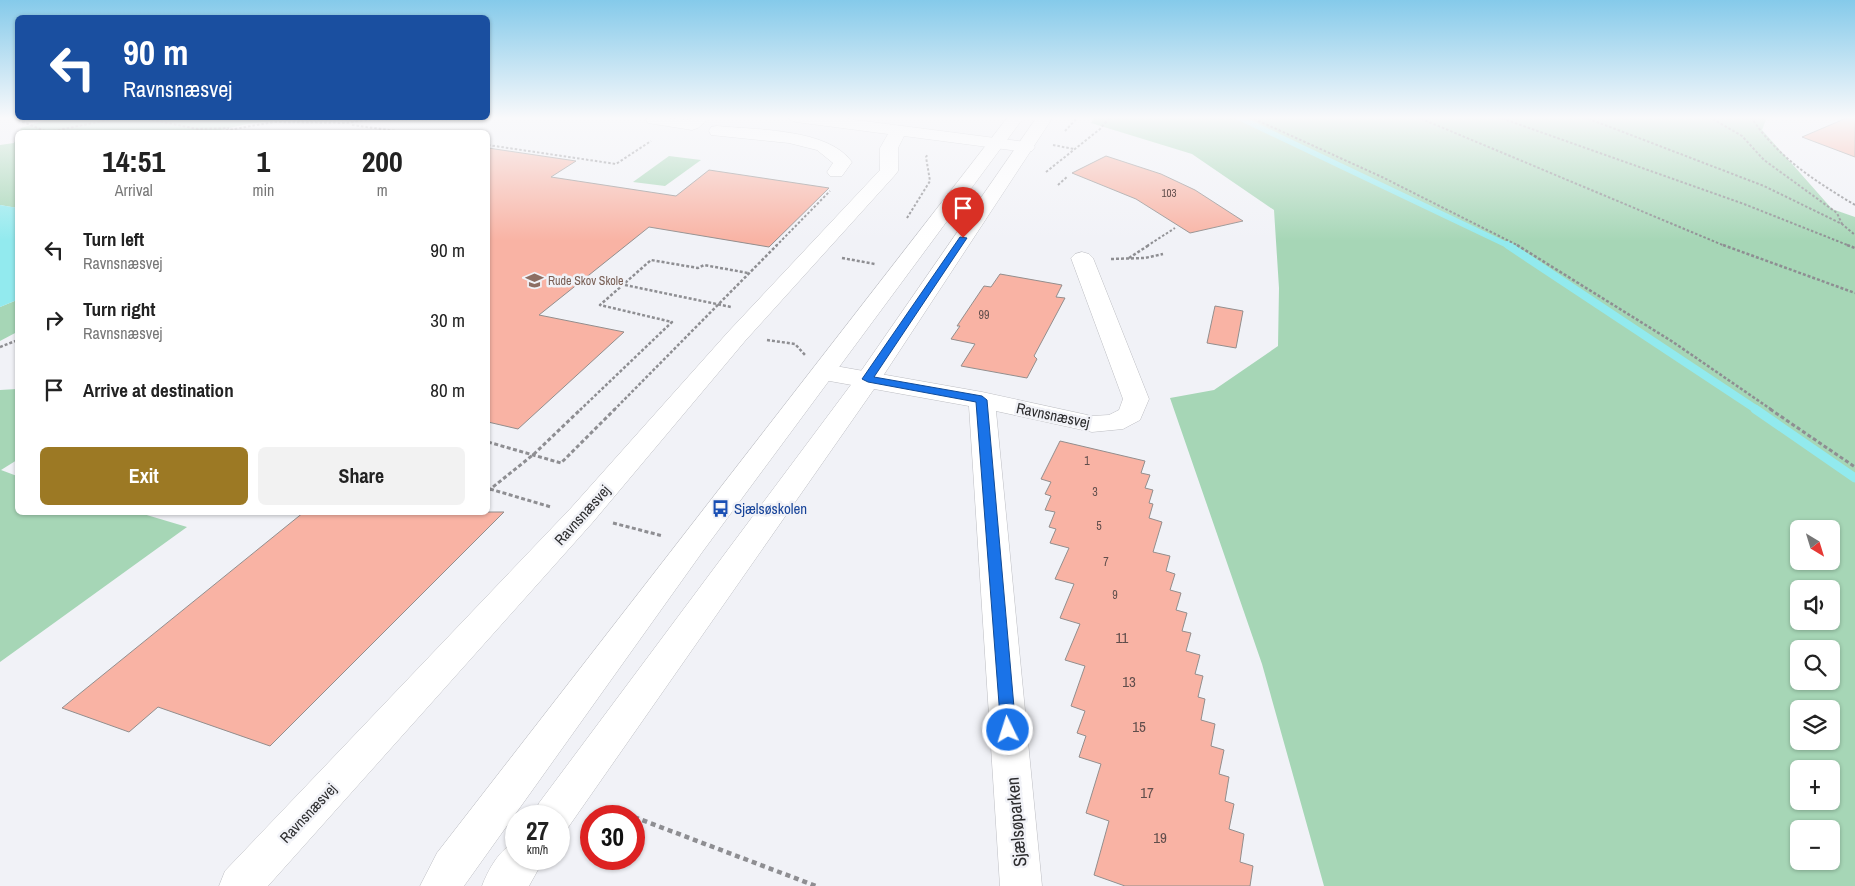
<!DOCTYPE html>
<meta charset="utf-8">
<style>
:root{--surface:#fff;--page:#f2f2f2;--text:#222;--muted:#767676;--accent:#9c7924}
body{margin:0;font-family:"Archivo Narrow",sans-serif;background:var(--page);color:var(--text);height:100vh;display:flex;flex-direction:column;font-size:19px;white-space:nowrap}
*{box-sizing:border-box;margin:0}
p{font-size:16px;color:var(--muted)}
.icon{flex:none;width:28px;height:28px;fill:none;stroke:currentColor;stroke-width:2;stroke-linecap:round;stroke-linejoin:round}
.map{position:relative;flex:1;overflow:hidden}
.details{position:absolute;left:15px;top:130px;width:475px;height:385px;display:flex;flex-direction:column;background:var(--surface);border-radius:8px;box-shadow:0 1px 4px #0004}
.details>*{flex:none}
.guide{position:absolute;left:15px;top:15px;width:475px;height:105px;border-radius:8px;box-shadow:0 1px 4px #0004;background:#1a4fa0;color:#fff;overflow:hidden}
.needle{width:32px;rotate:142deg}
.fabs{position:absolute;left:1790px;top:520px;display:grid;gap:10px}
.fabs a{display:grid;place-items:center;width:50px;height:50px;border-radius:8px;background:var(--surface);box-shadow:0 1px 4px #0004;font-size:25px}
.speed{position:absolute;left:505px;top:805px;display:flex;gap:10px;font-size:25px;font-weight:700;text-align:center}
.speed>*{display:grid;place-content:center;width:65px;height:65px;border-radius:50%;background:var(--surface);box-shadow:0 1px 4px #0004;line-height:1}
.speed small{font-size:12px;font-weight:400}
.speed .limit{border:8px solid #d22;background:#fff;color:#111}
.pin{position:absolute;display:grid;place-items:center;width:42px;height:42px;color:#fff;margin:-51px -21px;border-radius:50% 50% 50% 0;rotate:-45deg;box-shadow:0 0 5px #0007}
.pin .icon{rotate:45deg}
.me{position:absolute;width:55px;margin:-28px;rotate:356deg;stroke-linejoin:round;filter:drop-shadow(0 0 4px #0008)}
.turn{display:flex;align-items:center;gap:18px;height:105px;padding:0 25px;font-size:22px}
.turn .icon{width:65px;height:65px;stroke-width:2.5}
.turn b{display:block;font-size:35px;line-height:42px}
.eta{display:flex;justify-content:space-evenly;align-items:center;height:85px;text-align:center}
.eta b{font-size:30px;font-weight:800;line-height:35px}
.cta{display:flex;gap:10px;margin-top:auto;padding:10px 25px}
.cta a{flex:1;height:58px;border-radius:8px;background:var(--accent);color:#fff;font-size:20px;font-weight:800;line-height:58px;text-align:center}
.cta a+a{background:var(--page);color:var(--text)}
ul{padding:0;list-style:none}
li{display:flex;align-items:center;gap:15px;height:70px;padding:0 25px}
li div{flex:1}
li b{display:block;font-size:19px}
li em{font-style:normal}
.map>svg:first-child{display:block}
.green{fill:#a6d6b6;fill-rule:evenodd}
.water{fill:#92eaee}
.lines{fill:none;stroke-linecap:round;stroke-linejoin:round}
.stream-far2{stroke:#92eaee;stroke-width:5.5}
.stream-far1{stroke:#92eaee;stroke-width:8}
.stream{stroke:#92eaee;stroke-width:9}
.building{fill:#f9b3a4;stroke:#938e8d}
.minor-casing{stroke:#bdbec3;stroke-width:1}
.major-casing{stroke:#bdbec3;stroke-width:1}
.path-far3{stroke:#8e8e92;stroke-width:2;stroke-dasharray:2.5 2;stroke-linecap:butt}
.path-far2{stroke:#8e8e92;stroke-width:2.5;stroke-dasharray:3 2;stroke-linecap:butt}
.path-far1{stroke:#8e8e92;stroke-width:3;stroke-dasharray:4 2.5;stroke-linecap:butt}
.path{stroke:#8e8e92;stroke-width:4.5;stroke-dasharray:5 4;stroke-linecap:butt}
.minor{fill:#fff;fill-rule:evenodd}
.major{fill:#fff;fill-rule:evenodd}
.route{fill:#1a73e8;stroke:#114b97}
.labels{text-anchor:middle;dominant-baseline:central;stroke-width:5;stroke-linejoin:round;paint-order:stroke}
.far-number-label{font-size:11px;fill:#604e4c}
.far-education-label{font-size:12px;fill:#785e54;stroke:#f1f2f7;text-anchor:start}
.number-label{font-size:12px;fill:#604e4c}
.street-label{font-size:15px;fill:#2d2d2f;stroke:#f1f2f7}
.transit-label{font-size:15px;fill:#164399;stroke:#f1f2f7;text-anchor:start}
.near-number-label{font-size:15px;fill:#604e4c}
.near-street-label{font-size:18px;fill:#2d2d2f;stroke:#f1f2f7}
</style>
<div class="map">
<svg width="1855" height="886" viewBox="0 0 1855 886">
<rect width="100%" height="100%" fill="#f1f2f7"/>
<g class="green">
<path d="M1095 117H1767L1762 130 1832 209 1855 217V886H1324L1262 664 1170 398 1214 390 1278 346 1279 288 1274 210 1192 154 1091 123ZM1799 529H1831V561H1799ZM1799 589H1831V621H1799ZM1799 649H1831V681H1799ZM1799 709H1831V741H1799ZM1799 769H1831V801H1799ZM1799 829H1831V861H1799Z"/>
<path d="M53 118H296L247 124 212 132H19L21 128Z"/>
<path d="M17 136V208L0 205V145L14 143Z"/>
<path d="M669 156 701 160 665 186 633 182Z"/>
<path d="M17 300V332L0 341V307Z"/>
<path d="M17 389V460L1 470 17 476 18 512 140 513 187 527 0 662V390Z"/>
</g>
<path class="water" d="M0 205 18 208 17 300 0 307Z"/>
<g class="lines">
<path class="stream-far2" d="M1238 117 1509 246"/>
<path class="stream-far1" d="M1508 245 1757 410"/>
<path class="stream" d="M1755 409 1855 478"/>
</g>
<g class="building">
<path d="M1849 117H1855V157L1802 137Z"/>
<path d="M488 148 576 161 551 177 676 196 709 170 829 188 769 247 649 227 539 315 624 332 518 429 488 422Z"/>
<path d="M1106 156 1161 174 1195 190 1243 221 1190 233 1136 199 1072 173Z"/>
<path d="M1000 274 1062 285 1056 297 1065 298 1034 356 1037 359 1027 378 961 366 975 344 951 339 960 326H957L984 286 991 287Z"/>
<path d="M1215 306 1243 311 1236 348 1207 343Z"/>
<path d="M1060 441 1145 461 1141 473 1150 475 1145 488 1153 490 1149 503 1153 504 1149 518 1162 522 1153 552 1170 556 1166 571 1175 574 1170 590 1181 593 1176 610 1187 613 1182 631 1191 633 1186 651 1200 655 1195 674 1203 676 1198 697 1205 699 1201 720 1215 724 1211 746 1224 750 1219 774 1229 777 1225 801 1234 804 1229 829 1244 834 1240 862 1253 866 1250 886H1125L1094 875 1109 821 1086 813 1101 764 1079 757 1086 736 1077 733 1085 711 1071 706 1085 666 1065 660 1080 624 1060 618 1074 584 1055 579 1069 548 1050 543 1056 529 1049 527 1055 512 1045 510 1051 496 1045 494 1051 482 1041 479Z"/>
<path d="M304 512H504L270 746 158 707 129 732 62 708Z"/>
</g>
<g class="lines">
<defs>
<g id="minor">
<path d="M648 117 689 120 693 117H711L698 128 692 130 648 123 646 120Z"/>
<path d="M788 117H833L1026 142 1032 143 1035 147 1032 151 1026 152 904 136 898 148V171L895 175 745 341 593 522 268 886H219L225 871 571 508 729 331 880 170V148L888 134 796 122 790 120Z"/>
<path d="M717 126C755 130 828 128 852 162L842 176H830L827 172 833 163 817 150 789 143 711 135 709 131 711 127Z"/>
<path d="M1082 252 1089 254 1093 258 1149 399 1140 420 1123 429 1092 432 996 411 1042 886H1000L969 406 824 380 815 377 811 372 815 367 824 364 982 392 1092 416 1109 415 1119 410 1123 399 1071 258 1075 254Z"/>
</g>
<g id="major">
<path d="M1008 117H1024L703 551 464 886H420L437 853Z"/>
<path d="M1037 117H1053L881 379 567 829 559 832V816H533L539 803 859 374Z"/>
<path d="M516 842V859H544L529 886H482C488 870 500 848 516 842Z"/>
</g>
</defs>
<use href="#minor" class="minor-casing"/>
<use href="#major" class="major-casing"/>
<g class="path-far3">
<path d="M5 117 14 118 47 132"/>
<path d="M1250 117 1382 177 1519 246"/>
<path d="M1417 117 1725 246"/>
<path d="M1498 117 1744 204 1850 246"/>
<path d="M1584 117 1764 186 1842 224 1855 235"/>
<path d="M1709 117 1742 136 1764 160 1837 213 1842 224"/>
<path d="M1751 117C1777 157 1815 181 1855 205"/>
<path d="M143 118 198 129 229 128"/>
<path d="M352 125 404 132"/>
<path d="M1065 131 1078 117"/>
<path d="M49 132 117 118"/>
<path d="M217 132 274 122 346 123 380 118"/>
<path d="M488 145 616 164 651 141"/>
<path d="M1053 145 1074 149"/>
<path d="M1046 172 1100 129 1110 117"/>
<path d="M1058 185 1068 176"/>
<path d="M907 218 930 181 926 157 928 154"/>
<path d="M776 246 830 191"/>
<path d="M1147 246 1175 228"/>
</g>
<g class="path-far2">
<path d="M1517 245 1673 342 1772 410"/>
<path d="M1723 245 1855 293"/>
<path d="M1847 245 1855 248"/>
<path d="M842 258 875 264"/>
<path d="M1129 258 1149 245"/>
<path d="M1111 259 1145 258 1163 254"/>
<path d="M625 285 731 307"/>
<path d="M767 340 795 344 805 355"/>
<path d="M0 347 18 340"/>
<path d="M580 410 672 322 600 305 651 260 698 268 704 265 748 273"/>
<path d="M614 410 777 245"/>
</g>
<g class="path-far1">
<path d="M1770 409 1855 467"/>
<path d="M488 442 561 463 615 409"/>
<path d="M490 489 551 507"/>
<path d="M488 491 534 454 581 409"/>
<path d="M463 514 465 512"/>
<path d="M613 523 663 536"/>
</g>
<path class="path" d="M634 817 816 886"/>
<use href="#minor" class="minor"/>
<use href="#major" class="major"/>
</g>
<linearGradient id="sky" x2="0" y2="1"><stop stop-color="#85caea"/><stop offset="0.49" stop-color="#f9f9fb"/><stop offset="1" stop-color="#f9f9fb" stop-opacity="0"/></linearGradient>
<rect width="1855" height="241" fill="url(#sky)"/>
<path class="route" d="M960 237 967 238 874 377 982 396 987 400 1016 730 1014 735 1008 737 1003 735 1001 730 976 402 868 382 862 379Z"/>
<defs>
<symbol id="school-bare" viewBox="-9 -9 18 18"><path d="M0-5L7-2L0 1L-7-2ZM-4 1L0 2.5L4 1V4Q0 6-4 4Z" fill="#8d6e63" stroke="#f1f2f7" stroke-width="2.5" paint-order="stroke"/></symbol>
<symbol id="bus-bare" viewBox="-9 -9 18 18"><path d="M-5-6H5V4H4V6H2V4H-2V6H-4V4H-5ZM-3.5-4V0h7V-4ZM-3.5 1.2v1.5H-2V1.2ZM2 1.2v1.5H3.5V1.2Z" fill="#1a4fb4" stroke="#f1f2f7" stroke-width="2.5" paint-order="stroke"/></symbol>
</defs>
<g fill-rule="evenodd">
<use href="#school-bare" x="522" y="268" width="25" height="25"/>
<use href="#bus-bare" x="708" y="496" width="25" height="25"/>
</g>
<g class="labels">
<g class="far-number-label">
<text x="1169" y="193">103</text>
</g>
<g class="far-education-label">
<text x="548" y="281">Rude Skov Skole</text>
</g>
<g class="number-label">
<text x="984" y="315">99</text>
<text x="1087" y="461">1</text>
<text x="1095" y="492">3</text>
<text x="1099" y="526">5</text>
<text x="1106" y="562">7</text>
<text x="1115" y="595">9</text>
</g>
<g class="street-label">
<text transform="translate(1053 415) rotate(12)">Ravnsnæsvej</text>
<text transform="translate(582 515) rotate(-48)">Ravnsnæsvej</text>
<text transform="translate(308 813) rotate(-47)">Ravnsnæsvej</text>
</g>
<g class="transit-label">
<text x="734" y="508">Sjælsøskolen</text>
</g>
<g class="near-number-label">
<text x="1122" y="637">11</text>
<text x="1129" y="681">13</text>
<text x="1139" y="726">15</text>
<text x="1147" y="792">17</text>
<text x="1160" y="837">19</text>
</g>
<g class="near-street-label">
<text transform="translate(1016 822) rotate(-95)">Sjælsøparken</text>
</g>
</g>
</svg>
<div class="fabs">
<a><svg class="needle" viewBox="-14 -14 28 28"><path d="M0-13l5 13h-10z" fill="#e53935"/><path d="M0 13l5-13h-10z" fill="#767676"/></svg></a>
<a><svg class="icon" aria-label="sound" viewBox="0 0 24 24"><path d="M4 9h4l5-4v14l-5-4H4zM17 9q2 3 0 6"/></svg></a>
<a><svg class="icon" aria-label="search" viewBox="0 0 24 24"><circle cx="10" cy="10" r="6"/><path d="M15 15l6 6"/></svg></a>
<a><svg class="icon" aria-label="layers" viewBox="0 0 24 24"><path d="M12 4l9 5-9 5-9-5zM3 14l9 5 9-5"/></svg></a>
<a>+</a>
<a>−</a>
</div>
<div class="speed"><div>27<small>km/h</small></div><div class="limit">30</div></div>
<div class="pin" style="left:963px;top:238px;background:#d93025"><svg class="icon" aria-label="arrive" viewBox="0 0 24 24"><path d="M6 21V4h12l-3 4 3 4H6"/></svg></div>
<svg class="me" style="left:1008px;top:730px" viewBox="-20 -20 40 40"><circle r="17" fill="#1a73e8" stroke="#fff" stroke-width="3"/><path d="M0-11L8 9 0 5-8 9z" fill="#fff"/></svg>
<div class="guide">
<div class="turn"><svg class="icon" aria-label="left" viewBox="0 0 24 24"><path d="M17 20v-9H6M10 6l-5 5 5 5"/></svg><div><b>90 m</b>Ravnsnæsvej</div></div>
</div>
<section class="details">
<div class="eta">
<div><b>14:51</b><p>Arrival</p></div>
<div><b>1</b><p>min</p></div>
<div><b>200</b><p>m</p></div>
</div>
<ul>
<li><svg class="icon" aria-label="left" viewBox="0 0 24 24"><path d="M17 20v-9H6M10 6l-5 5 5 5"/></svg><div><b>Turn left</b><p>Ravnsnæsvej</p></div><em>90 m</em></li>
<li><svg class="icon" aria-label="right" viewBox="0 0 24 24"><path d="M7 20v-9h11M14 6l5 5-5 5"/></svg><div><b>Turn right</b><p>Ravnsnæsvej</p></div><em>30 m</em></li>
<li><svg class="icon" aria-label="arrive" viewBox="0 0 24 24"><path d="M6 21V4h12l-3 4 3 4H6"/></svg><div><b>Arrive at destination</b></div><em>80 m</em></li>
</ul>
<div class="cta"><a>Exit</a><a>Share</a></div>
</section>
</div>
